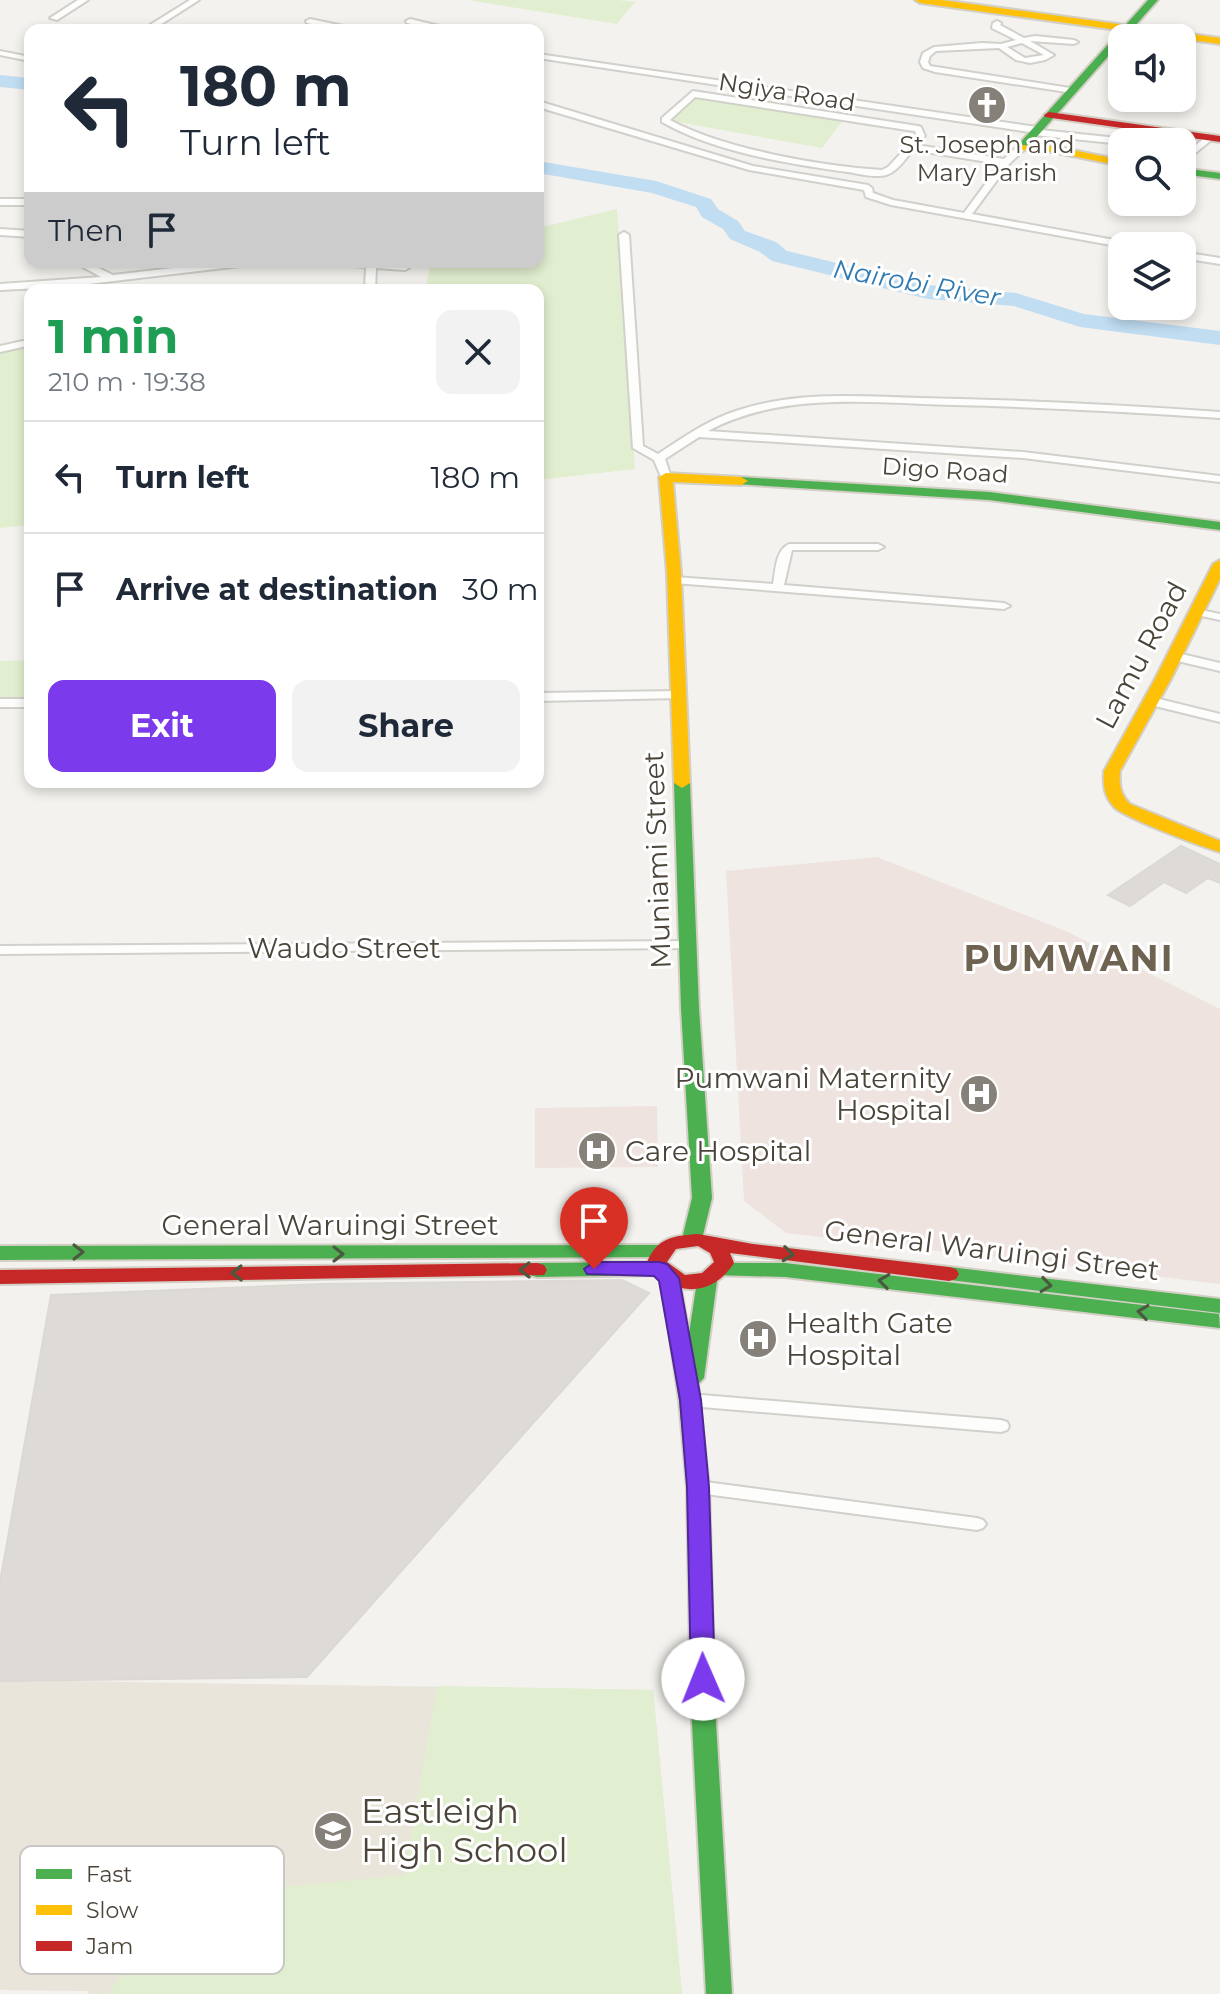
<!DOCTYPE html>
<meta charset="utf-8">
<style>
:root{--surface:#fff;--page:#f2f2f3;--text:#1f2937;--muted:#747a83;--line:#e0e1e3;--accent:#7c3aed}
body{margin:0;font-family:Montserrat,sans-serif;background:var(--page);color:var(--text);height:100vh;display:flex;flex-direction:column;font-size:30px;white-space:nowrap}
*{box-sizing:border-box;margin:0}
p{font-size:26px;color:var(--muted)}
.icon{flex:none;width:44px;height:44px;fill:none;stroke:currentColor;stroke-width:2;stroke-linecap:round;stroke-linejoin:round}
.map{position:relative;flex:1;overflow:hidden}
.drawer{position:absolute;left:24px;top:284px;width:520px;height:504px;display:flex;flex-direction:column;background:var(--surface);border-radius:16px;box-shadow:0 4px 12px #0003}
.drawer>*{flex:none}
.hud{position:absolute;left:24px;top:24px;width:520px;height:244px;border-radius:16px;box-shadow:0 4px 12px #0003;background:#fff;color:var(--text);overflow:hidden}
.tools{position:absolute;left:1108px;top:24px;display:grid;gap:16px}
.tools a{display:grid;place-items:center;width:88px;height:88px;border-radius:16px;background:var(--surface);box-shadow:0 4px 12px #0003;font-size:40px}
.pin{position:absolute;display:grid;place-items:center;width:68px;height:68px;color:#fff;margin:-82px -34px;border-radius:50% 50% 50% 0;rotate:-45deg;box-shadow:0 0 8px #0007}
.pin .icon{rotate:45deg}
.me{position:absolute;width:88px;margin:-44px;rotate:359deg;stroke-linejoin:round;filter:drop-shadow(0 0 6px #0008)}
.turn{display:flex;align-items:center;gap:28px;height:168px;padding:0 24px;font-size:36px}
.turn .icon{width:104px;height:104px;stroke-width:2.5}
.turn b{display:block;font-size:56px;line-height:68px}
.then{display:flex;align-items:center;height:76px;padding:0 24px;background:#0003;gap:16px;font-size:30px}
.round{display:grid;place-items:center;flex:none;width:84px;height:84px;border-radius:16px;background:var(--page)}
.overview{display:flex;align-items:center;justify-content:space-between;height:136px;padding:0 24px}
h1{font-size:48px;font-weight:700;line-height:60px;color:#1e9e55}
.button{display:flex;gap:16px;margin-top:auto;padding:16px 24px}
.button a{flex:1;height:92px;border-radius:16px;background:var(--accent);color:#fff;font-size:32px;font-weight:700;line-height:92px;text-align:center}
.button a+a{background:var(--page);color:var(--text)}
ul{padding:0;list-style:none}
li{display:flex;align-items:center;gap:24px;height:112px;padding:0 24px;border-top:2px solid var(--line)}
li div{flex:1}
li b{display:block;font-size:30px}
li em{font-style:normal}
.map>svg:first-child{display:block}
.education{fill:#eae5da}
.medical{fill:#eee3df}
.green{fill:#e1eecf}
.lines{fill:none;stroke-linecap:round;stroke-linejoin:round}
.river{fill:#c0ddf1;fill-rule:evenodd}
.building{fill:#dedbd6;stroke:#dcd9d4;stroke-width:2}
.street-casing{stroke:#d2d0cb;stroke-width:4}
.fast-casing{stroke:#d3cfc5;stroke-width:4}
.slow-casing{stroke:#d3cfc5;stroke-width:4}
.jam-casing{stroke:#d3cfc5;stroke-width:4}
.street{fill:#fdfdfc;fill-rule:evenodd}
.fast{fill:#4caf50;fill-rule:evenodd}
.slow{fill:#ffc107;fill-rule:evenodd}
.jam{fill:#c62828;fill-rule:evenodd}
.oneway{stroke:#4b593e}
.route{fill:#7c3aed;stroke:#51269a;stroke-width:2}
.labels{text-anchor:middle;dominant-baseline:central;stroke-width:6;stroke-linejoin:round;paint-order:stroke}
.far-street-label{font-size:24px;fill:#4b4439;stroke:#fff}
.far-poi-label{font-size:24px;fill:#4b4439;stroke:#fff}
.far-water-label{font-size:26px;font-style:italic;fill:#2e7ab2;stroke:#fff}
.street-label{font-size:28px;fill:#4b4439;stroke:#fff}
.poi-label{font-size:28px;fill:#4b4439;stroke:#fff;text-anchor:start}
.near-poi-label{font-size:34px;fill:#4b4439;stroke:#fff;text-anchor:start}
.district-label{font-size:36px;font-weight:bold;letter-spacing:2px;fill:#6e6250;stroke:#fff}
.key{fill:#fff;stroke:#c9c7c4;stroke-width:2}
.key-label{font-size:22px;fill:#4b4439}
</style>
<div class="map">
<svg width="1220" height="1994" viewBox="0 0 1220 1994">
<rect width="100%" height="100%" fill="#f4f2ee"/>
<path class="education" d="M0 1680 653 1690 682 1994H88L89 1991 0 1990Z"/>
<g class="medical">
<path d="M877 857 1066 931 1220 1009V1284L786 1233 744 1201 726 871Z"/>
<path d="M657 1106 658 1167 535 1168V1108Z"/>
</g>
<g class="green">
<path d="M468 0H618L635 2 617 24Z"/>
<path d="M693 98 843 120 822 148 672 121Z"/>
<path d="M617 209 635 469 538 480V290H426L430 262H538V228Z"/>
<path d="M30 346V525L0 528V350Z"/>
<path d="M30 660V697L0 698V661Z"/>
<path d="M437 1686 653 1690 682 1994H108L144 1944 209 1894 404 1875Z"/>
</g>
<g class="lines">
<g class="river">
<path d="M0 75 30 78V90L0 87Z"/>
<path d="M538 161 656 181 711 199 718 209 738 221 745 231 776 242 787 251 928 285 1016 293 1084 314 1220 331V345L1080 327 1014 306 928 299 772 261 760 252 730 239 723 229 702 217 696 207 652 193 538 173Z"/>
</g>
</g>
<g class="building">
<path d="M1181 846 1220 864V883L1208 878 1186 893 1164 882 1130 906 1108 895Z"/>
<path d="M622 1280 649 1293 307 1677 0 1681V1582L51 1295 322 1284Z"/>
</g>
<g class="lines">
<defs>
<g id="street">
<path d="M78 0H88L57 20 50 18Z"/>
<path d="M190 0H199L152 30H142Z"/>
<path d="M310 19 353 28 354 30H339L307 23 306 21Z"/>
<path d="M410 19 448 28 449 30H436L407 23 406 21Z"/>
<path d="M997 21 1001 23 1000 25 1024 38 1035 36 1074 40 1078 42 1074 44 1030 41 1054 55 1045 60 1030 63 1016 60 999 48 936 51 930 56 928 62 930 66 1070 88 1074 91 1073 93 935 72 923 68 920 62 923 53 934 47 982 43 1001 44 1016 40 992 28 993 23ZM1022 43 1044 55 1025 58 1007 47Z"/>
<path d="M0 51 30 57V61L0 55Z"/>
<path d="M538 54 1037 127 1041 130 1127 139 1131 142H1122V144L1034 135 1030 132 538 58Z"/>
<path d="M693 91 918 126 921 127 925 136 917 145 1004 159 1019 145H1025V149L1009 164 972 214 1131 243 1136 246 1122 247 891 205 866 197 864 190 749 170 538 107V101L753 166 868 185 872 188 873 193 893 200 964 213 1000 164 913 150C906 158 897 172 886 175 875 178 860 174 848 172 789 164 714 152 662 122V118ZM695 97 907 130 915 131 917 136 888 167 882 170C821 166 723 149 670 120Z"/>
<path d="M1208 135 1215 137 1182 164V157Z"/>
<rect x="0" y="199" width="30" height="6"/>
<path d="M0 229 30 231V237L0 235Z"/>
<path d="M624 232 629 235 643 446 658 454C684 437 709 419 739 410 796 391 861 396 921 398 1021 400 1120 405 1220 412V418C1131 412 1042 407 953 405 872 403 782 391 708 431L1023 452 1220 476V482L1023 458 699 437 665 459 671 477 670 479H662L654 460 633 448 619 235Z"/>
<path d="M1182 252 1220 258V264L1182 258Z"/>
<path d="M74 262H86L113 275 225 262H254L249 265 63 287 0 290V284L101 277Z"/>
<path d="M331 262C352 262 392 258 410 267L405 270 376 268 375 290H365L366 267 336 265Z"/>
<path d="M23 341 27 342V346L0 352V346Z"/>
<path d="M789 544H878L884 547 878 550H792L784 585 1004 603 1010 606 1004 609 674 583 668 580 674 577 773 584C776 570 775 551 789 544Z"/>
<path d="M1196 609 1220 614V620L1192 614 1190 612Z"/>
<path d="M1173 652 1220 663V671L1169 659 1167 656Z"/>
<path d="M677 691 683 695 681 698 538 701V693Z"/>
<path d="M1151 697 1220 714V722L1147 704 1145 701 1147 698Z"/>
<rect x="0" y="699" width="30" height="8"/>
<path d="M688 941 693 942 695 945 693 948 0 954V946Z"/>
<path d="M690 1394 1001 1420 1007 1422 1009 1426 1007 1430 1001 1432 690 1406 684 1404 682 1400 684 1396Z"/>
<path d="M698 1481 977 1518 983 1520 986 1524 983 1528 977 1530 698 1493 692 1491 689 1487 692 1483Z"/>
</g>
<g id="fast">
<path d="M1148 0H1158L1026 149H1018V145Z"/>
<path d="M1182 168 1220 173V179L1182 174Z"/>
<path d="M741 477 989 492 1220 522V530L989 500 736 484V478Z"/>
<path d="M682 778 690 783 699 1008 712 1198 702 1239 699 1244H685L682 1239 692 1198 681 1008 674 783Z"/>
<path d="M660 1245 667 1247 670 1252 667 1257 0 1260V1246Z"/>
<path d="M659 1262 666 1264 667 1272 676 1273 679 1278 689 1334 697 1281 700 1276H714L717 1281 704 1378 698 1384 709 1487 715 1705 732 1994H706L691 1705 687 1487 679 1400 661 1275 537 1277 530 1275 527 1270 530 1265 537 1263Z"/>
<path d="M721 1263H785L1219 1314 1220 1328 785 1277 714 1275 711 1270 714 1265Z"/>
<path d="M949 1267 1220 1299V1313L942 1279 939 1274 942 1269Z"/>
</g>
<g id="slow">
<path d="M915 0H942L1220 38V44L920 3Z"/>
<path d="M1018 145 1052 146 1122 160V166L1052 152 1022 150 1018 149Z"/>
<path d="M666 473 741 477 748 481 741 485 673 482 681 573 690 783 682 788 674 783 667 573 659 477Z"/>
<path d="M1220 560V579L1171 679 1120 771C1119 785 1120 794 1130 804L1220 841V852C1202 847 1125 818 1114 807 1104 796 1103 785 1104 771L1155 679 1213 564Z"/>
</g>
<g id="jam">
<path d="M1049 112 1220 136V142L1045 117 1044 115Z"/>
<path d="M698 1234 753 1244 949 1267 956 1269 959 1274 956 1279 949 1281 730 1253 734 1263C711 1299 670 1297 647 1262 658 1237 673 1236 698 1234ZM698 1246 710 1253 714 1262 702 1273 685 1275 667 1262 676 1249Z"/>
<path d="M537 1263 544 1265 547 1270 544 1275 0 1284V1270Z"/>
</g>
</defs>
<use href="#street" class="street-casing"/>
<use href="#fast" class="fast-casing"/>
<use href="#slow" class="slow-casing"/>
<use href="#jam" class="jam-casing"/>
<use href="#street" class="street"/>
<use href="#fast" class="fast"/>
<use href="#slow" class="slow"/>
<use href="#jam" class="jam"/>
</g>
<defs><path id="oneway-chevron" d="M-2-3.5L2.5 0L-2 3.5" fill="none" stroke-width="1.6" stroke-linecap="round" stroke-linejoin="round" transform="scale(2)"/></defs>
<g class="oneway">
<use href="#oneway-chevron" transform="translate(78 1252)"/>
<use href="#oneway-chevron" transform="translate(338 1254)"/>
<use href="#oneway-chevron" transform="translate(788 1254) rotate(6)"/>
<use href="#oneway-chevron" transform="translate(525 1270) rotate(179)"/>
<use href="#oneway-chevron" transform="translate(237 1273) rotate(179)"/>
<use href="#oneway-chevron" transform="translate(884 1281) rotate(-173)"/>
<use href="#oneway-chevron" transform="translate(1046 1285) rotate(7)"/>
<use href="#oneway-chevron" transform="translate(1143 1312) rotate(-173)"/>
</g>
<path class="route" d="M594 1262H659L667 1264 679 1278 701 1400 709 1487 715 1679 711 1686 703 1688 694 1686 691 1679 687 1487 680 1400 659 1281 654 1276 587 1274 584 1269Z"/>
<defs>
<symbol id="church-disc" viewBox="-11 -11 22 22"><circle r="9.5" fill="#868178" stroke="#fff"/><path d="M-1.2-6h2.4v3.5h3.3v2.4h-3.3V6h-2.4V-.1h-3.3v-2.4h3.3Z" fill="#fff"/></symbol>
<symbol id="hospital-disc" viewBox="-11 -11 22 22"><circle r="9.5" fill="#868178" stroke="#fff"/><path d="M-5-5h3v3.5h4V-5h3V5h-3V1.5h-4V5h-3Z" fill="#fff"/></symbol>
<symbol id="school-disc" viewBox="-11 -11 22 22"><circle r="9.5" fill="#868178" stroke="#fff"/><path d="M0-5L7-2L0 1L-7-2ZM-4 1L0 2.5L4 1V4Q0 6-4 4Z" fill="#fff"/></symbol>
</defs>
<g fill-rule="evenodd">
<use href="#church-disc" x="965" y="83" width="44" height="44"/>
<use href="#hospital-disc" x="957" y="1072" width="44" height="44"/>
<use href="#hospital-disc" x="575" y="1129" width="44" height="44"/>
<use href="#hospital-disc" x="736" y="1317" width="44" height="44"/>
<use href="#school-disc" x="311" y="1809" width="44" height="44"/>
</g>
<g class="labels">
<g class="far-street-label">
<text transform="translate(787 92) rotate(9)">Ngiya Road</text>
<text transform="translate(945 470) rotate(4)">Digo Road</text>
</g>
<g class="far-poi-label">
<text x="987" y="144">St. Joseph and<tspan x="987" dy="28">Mary Parish</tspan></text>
</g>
<g class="far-water-label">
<text transform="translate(917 283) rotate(10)">Nairobi River</text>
</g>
<g class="street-label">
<text transform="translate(1141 655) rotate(-62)">Lamu Road</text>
<text transform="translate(657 860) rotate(-92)">Muniami Street</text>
<text x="344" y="948">Waudo Street</text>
<text x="330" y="1225">General Waruingi Street</text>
<text transform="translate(992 1250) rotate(7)">General Waruingi Street</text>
</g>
<g class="poi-label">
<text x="951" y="1078" text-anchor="end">Pumwani Maternity<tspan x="951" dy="32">Hospital</tspan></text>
<text x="625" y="1151">Care Hospital</text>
<text x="786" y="1323">Health Gate<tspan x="786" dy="32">Hospital</tspan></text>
</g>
<g class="near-poi-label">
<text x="361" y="1811">Eastleigh<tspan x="361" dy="39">High School</tspan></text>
</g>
<g class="district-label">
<text x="1069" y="958">PUMWANI</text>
</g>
</g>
<rect x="20" y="1846" width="264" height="128" rx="12" class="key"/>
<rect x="36" y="1869" width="36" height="10" fill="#4caf50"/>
<rect x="36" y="1905" width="36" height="10" fill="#ffc107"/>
<rect x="36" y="1941" width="36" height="10" fill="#c62828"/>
<g class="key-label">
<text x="86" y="1882">Fast</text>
<text x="86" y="1918">Slow</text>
<text x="86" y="1954">Jam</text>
</g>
</svg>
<div class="tools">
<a><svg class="icon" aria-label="sound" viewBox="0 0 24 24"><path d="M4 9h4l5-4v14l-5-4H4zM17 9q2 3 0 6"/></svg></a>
<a><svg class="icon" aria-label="search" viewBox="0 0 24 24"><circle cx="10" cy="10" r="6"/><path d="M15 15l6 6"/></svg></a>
<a><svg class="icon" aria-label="layers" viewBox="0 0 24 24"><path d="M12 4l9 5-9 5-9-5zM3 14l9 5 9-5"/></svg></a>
</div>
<div class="pin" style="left:594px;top:1269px;background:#d93025"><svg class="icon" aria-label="arrive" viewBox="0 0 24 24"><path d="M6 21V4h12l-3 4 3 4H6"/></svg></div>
<svg class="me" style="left:703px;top:1679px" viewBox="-20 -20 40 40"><circle r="19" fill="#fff"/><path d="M0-13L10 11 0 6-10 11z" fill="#7c3aed"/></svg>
<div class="hud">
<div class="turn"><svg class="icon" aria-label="left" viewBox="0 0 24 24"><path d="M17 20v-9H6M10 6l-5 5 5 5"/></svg><div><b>180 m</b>Turn left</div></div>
<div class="then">Then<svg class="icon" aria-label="arrive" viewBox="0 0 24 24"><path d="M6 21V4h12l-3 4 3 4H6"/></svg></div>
</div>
<section class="drawer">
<div class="overview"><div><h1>1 min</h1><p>210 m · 19:38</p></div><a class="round"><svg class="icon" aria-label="close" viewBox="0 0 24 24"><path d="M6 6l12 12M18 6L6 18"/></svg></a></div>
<ul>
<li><svg class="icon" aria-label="left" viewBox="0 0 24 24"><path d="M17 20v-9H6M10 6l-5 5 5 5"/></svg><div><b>Turn left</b></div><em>180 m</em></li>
<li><svg class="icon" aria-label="arrive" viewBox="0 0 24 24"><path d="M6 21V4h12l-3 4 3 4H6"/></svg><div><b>Arrive at destination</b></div><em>30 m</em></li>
</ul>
<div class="button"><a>Exit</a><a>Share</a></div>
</section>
</div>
